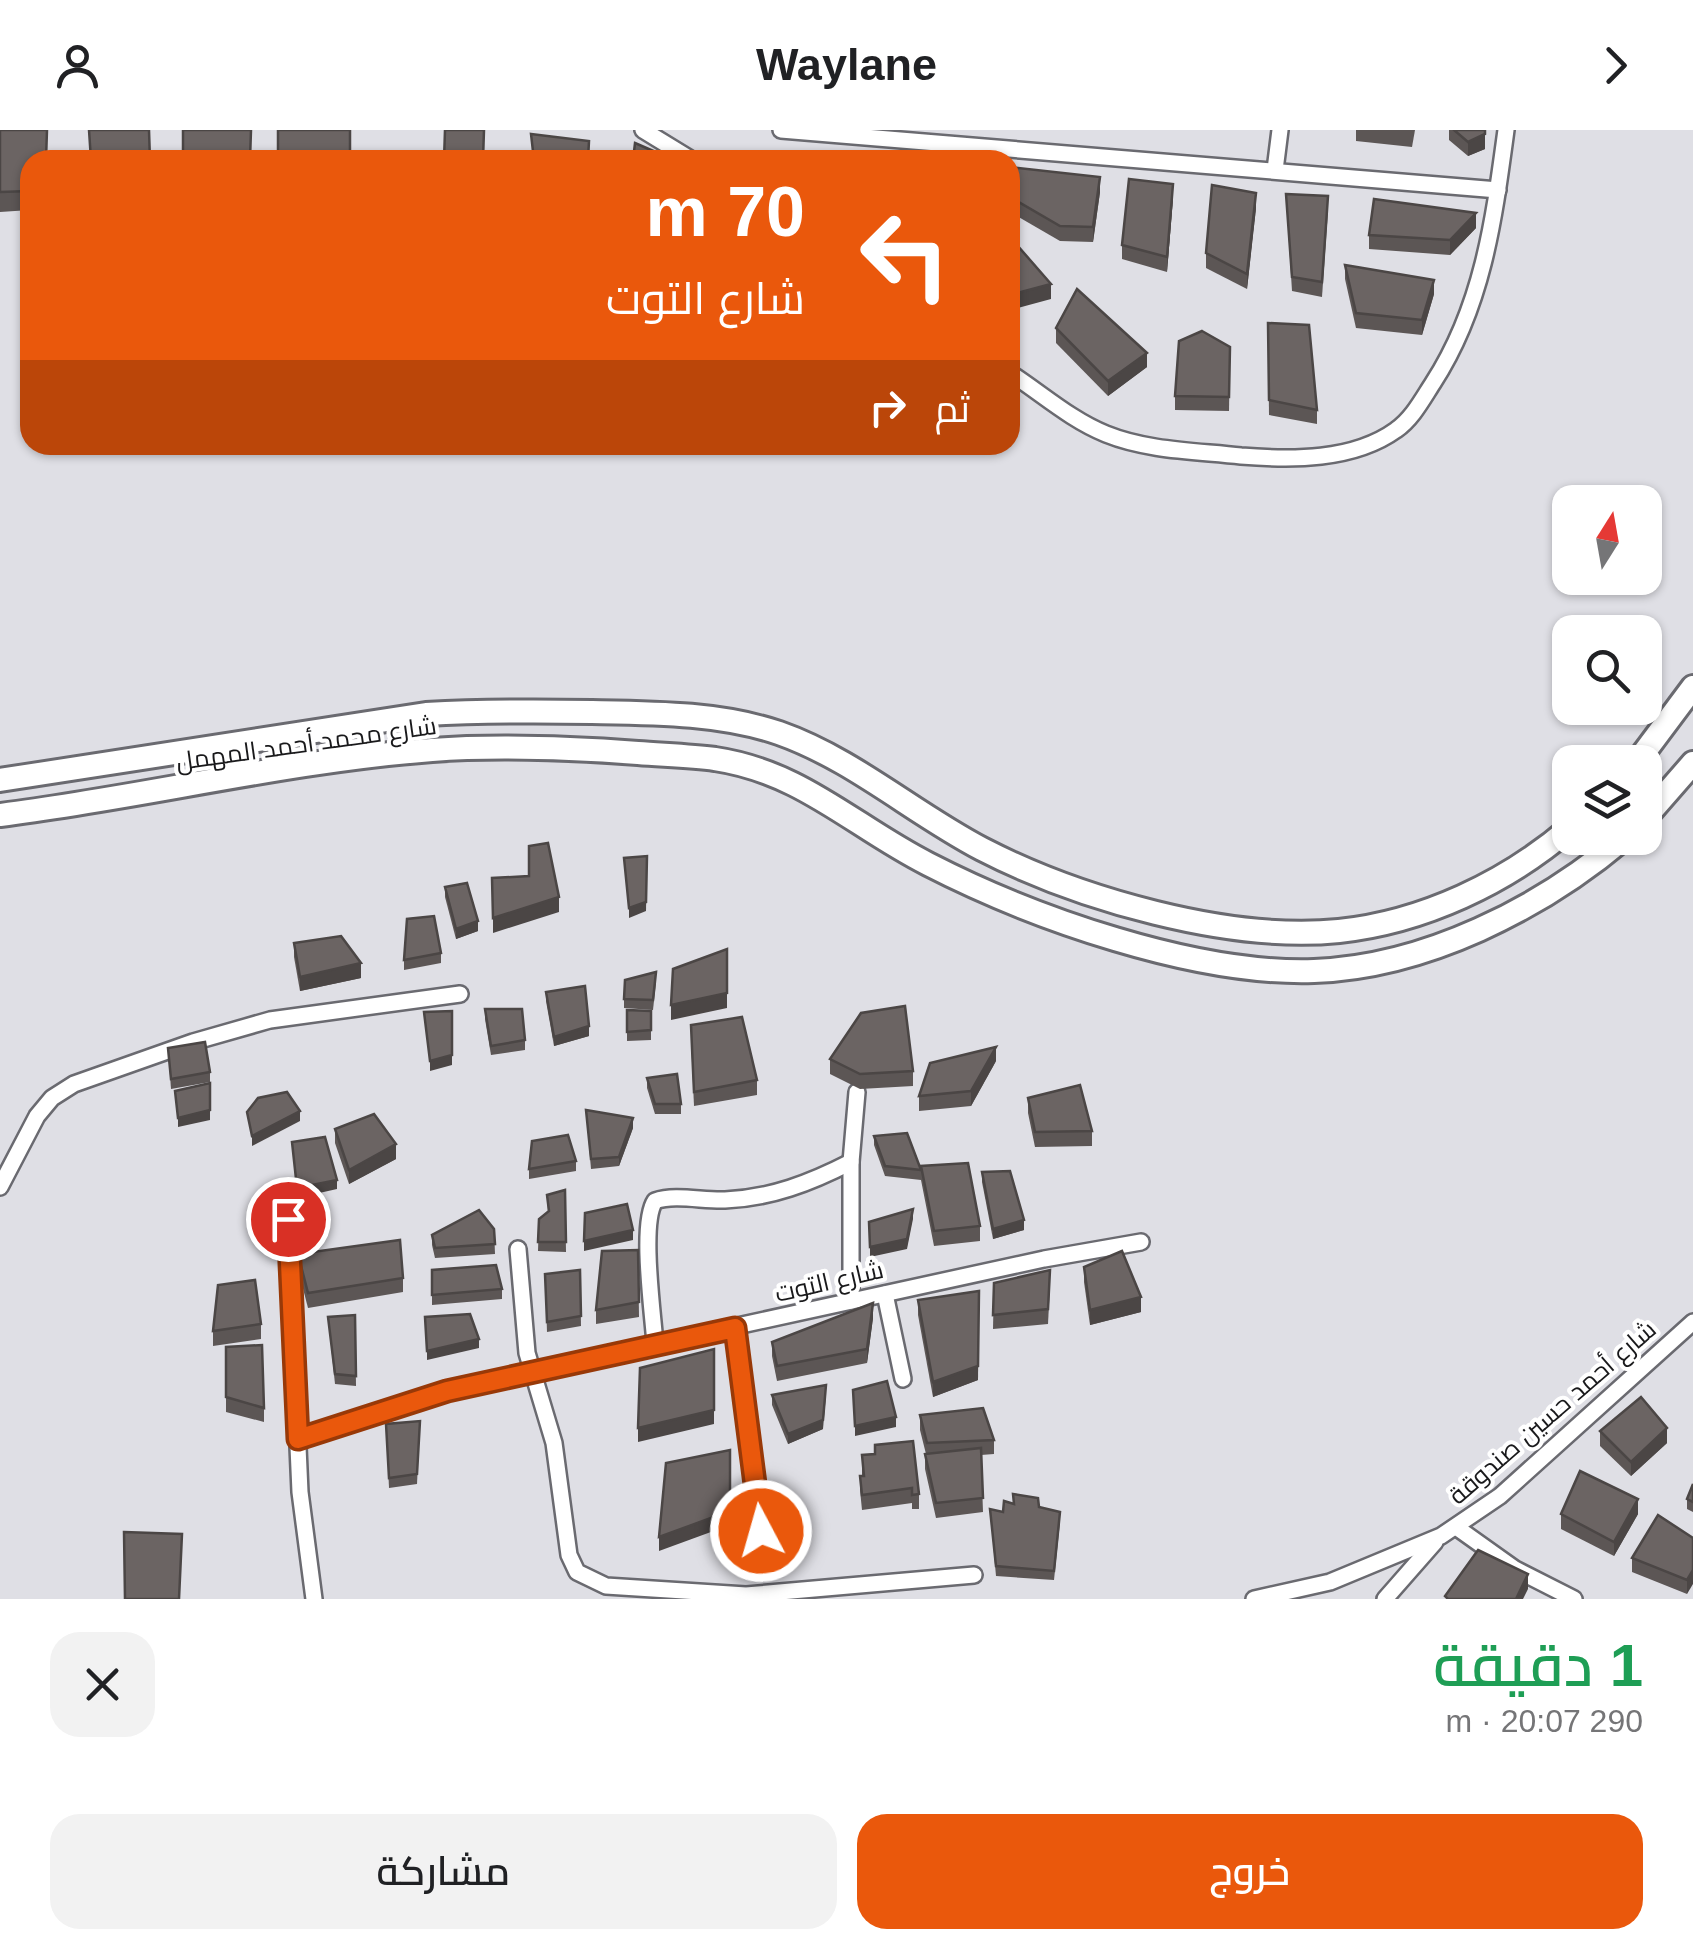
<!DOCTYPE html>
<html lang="ar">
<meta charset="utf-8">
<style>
:root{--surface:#fff;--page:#f2f2f2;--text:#202124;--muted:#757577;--accent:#ea580c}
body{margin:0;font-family:Helvetica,Cairo,sans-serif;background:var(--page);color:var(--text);direction:rtl;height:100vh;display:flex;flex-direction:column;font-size:38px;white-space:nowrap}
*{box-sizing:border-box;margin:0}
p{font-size:32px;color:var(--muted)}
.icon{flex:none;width:55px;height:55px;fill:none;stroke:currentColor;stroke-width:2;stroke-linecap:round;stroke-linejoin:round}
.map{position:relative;height:1469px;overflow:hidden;direction:ltr}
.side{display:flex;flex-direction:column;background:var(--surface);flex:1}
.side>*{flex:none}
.guide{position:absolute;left:20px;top:20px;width:1000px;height:305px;border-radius:30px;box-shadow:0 2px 8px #0004;direction:rtl;background:#ea580c;color:#fff;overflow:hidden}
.needle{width:65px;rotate:11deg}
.controls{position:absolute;left:1552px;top:355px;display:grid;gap:20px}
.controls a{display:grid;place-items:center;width:110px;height:110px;border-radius:20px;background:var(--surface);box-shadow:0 2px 8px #0004;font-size:50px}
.pin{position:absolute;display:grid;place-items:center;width:85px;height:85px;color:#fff;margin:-42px;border:5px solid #fff;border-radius:50%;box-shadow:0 2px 10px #0007}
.me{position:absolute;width:110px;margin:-55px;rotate:354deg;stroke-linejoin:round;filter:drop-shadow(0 0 8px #0008)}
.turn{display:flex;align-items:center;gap:35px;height:210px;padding:0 50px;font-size:45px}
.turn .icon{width:130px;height:130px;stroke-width:2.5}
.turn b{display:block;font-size:70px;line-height:85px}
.then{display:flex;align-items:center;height:95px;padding:0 50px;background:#0003;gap:20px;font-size:38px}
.round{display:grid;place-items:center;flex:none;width:105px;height:105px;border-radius:30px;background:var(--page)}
.overview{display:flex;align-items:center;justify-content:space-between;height:170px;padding:0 50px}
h1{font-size:60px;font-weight:600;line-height:75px;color:#1e9e55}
.action{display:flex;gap:20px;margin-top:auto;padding:20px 50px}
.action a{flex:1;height:115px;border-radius:30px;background:var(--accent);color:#fff;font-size:40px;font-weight:600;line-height:115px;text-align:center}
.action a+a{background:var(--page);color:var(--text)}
header{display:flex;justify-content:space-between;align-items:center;height:130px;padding:0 50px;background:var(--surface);font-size:45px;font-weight:600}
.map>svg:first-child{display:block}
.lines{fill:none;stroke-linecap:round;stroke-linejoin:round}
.minor-casing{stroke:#6a6a70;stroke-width:20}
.secondary-casing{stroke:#6a6a70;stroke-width:28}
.minor{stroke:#fff;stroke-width:15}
.secondary{stroke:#fff;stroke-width:22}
.wall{fill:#5c5655}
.shaded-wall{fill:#4b4645}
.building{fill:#6b6463;stroke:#4b4645;stroke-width:2.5}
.route-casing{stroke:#983908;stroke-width:25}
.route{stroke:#ea580c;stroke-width:18}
.labels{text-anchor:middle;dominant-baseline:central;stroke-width:8;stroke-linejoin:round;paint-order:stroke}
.street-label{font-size:25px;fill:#19191b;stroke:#fff}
</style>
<header><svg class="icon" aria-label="forward" viewBox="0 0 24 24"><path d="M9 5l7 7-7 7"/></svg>Waylane<svg class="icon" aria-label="person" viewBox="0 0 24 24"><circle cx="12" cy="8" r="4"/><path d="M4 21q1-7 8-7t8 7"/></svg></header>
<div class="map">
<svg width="1693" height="1469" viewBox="0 0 1693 1469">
<rect width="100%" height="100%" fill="#dfdfe5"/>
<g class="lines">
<defs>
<g id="minor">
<path d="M643 0 692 30"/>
<path d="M781 0 1498 60"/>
<path d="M1275 40 1280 0"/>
<path d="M1010 243C1041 263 1071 290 1106 304 1148 321 1197 321 1241 326 1291 330 1353 331 1396 300 1412 289 1422 270 1433 253 1483 176 1494 89 1506 0"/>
<path d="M0 1057 37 986 52 968 74 954 193 912 270 890 460 864"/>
<path d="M288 1089 300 1362 314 1469"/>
<path d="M518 1119 527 1223 554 1313 569 1425 577 1442 606 1456 746 1465 974 1445"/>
<path d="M885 1164 903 1249"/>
<path d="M851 1171V1032L857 962"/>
<path d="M735 1198 761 1401"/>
<path d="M655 1214C653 1184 640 1093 655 1071 675 1064 703 1071 725 1070 771 1068 810 1053 851 1032"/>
<path d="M299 1309 447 1261 531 1241 1044 1129 1141 1112"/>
<path d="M1456 1397 1515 1439 1574 1469"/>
<path d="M1254 1469 1330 1452 1441 1406 1500 1366 1693 1192"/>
<path d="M1385 1469 1435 1412"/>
</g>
<g id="secondary">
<path d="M1637 632 1693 557"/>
<path d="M0 650 426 584C482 581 537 581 592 582 654 583 720 583 779 603 853 629 913 683 982 719 1079 769 1229 812 1339 801 1423 792 1506 753 1570 698"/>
<path d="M0 685C144 667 287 631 432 620 501 615 570 618 638 623 663 625 690 626 715 629 802 642 853 696 928 734 1033 788 1195 845 1314 841 1425 837 1540 779 1624 708"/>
<path d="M1645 688 1693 633"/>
</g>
</defs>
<use href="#minor" class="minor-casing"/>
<use href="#secondary" class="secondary-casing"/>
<use href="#minor" class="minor"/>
<use href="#secondary" class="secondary"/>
</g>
<g class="wall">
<path d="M0 0 30 30V80L0 82Z"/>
<path d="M1356 0H1415L1412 17 1356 11Z"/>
<path d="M1449 0H1485V19L1468 26 1449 10Z"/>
<path d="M1010 37 1100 62 1093 112 1060 111 1010 82Z"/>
<path d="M1286 64 1328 81 1322 167 1292 161Z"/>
<path d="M1173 68 1167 142 1122 129V115Z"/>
<path d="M1256 78 1247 159 1206 138V123Z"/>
<path d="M1476 98 1450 125 1369 119V105Z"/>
<path d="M1345 135 1434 164 1422 205 1356 198 1345 149Z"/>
<path d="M1268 193 1317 280V294L1269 285Z"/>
<path d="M1056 198 1147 237 1108 266 1056 213Z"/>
<path d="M1230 217 1229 281 1175 280V266Z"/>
<path d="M445 757 478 801 456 809 445 767Z"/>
<path d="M294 813 361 848 300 861 294 827Z"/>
<path d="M441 823V833L404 840V830Z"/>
<path d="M656 852 653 880 624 878V869Z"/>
<path d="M546 862 589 906 554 916 546 871Z"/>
<path d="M485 879 525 910V920L491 925 485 889Z"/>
<path d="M627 880 651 881V910L627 911Z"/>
<path d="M691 910 757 950V965L694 976Z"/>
<path d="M168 918 210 942V952L171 959Z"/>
<path d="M830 929 913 941V956L860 959 830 944Z"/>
<path d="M996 931 971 976 919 981V966Z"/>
<path d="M647 948 681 974V984H655L647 958Z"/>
<path d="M1028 968 1092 1001V1016L1035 1017 1028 983Z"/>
<path d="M586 980 633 998 619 1036 591 1039Z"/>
<path d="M335 999 396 1029 349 1054 335 1013Z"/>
<path d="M874 1006 921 1040 980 1096V1111L934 1116 921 1050 885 1046 874 1015Z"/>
<path d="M576 1031V1041L529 1049V1039Z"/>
<path d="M982 1042 1024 1100 993 1109 982 1052Z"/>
<path d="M565 1060 566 1122 538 1121 539 1089 548 1082 547 1065Z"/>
<path d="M494 1099 495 1124 435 1128 432 1115V1105Z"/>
<path d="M638 1120 639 1187 596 1194V1180Z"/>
<path d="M298 1124 403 1148V1162L308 1178 298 1139Z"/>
<path d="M1084 1137 1141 1182 1090 1195 1084 1152Z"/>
<path d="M432 1140 502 1159V1169L432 1175Z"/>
<path d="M580 1140 581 1196 547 1202 545 1144Z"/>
<path d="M994 1153 1050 1155 1048 1194 993 1199Z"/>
<path d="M918 1170 978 1250 933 1267 918 1185Z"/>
<path d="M355 1185 356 1256 335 1254 328 1187Z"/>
<path d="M873 1188 867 1233 777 1251 772 1226V1212Z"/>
<path d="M261 1194V1209L213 1216V1201Z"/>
<path d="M226 1217 264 1278V1292L226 1282Z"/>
<path d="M772 1265 823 1299 788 1314 772 1275Z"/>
<path d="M920 1285 994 1310V1324L981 1325 983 1382 936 1388 925 1339V1324H926L920 1300Z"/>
<path d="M420 1291 417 1354 389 1358 386 1294Z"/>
<path d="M1600 1301 1667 1313 1631 1346 1600 1316Z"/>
<path d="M862 1325 919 1364V1379H912V1373L862 1380 860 1360V1346H862Z"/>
<path d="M1693 1354V1382L1687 1379V1369Z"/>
<path d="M1014 1374 1039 1377 1060 1392 1054 1450 996 1446 990 1379 1003 1382Z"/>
<path d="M1561 1384H1638L1614 1426 1561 1399Z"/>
<path d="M1693 1408 1687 1464 1632 1442V1428Z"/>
</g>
<g class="shaded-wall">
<path d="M1485 0V19L1468 26V12Z"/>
<path d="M1100 47V62L1093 112V97Z"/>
<path d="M1173 54V68L1167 142V127Z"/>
<path d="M1256 63V78L1247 159V144Z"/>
<path d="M1476 83V98L1450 125V110Z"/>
<path d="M1434 150V164L1422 205V190Z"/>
<path d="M1051 154V169L1010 180V165Z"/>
<path d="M1147 223V237L1108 266V251Z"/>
<path d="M647 726 646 781 629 788V778Z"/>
<path d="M559 767V782L493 803V788Z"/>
<path d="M478 791V801L456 809V799Z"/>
<path d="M361 833V848L300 861V847Z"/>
<path d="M727 863V878L671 890V875Z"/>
<path d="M589 896V906L554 916V907Z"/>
<path d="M996 917V931L971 976V961Z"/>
<path d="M452 925V935L430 941V931Z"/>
<path d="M210 980V990L178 997V988Z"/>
<path d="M300 981V991L252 1016V1006Z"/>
<path d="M633 988V998L619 1036V1027Z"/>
<path d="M396 1014V1029L349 1054V1040Z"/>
<path d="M337 1050V1059L297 1068V1058Z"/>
<path d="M913 1079V1089L907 1119 870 1127V1117Z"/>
<path d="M1024 1090V1100L993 1109V1099Z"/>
<path d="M633 1100V1110L584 1121V1111Z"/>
<path d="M979 1161 978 1250 933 1267V1252Z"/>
<path d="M1141 1167V1182L1090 1195V1180Z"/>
<path d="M873 1173V1188L867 1233V1219Z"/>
<path d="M479 1209V1218L427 1230V1221Z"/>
<path d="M826 1265 823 1299 788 1314V1304Z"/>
<path d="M714 1280V1294L638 1312V1298Z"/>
<path d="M896 1287V1297L855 1306V1296Z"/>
<path d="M1667 1298V1313L1631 1346V1332Z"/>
<path d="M1638 1369V1384L1614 1426V1412Z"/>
<path d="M730 1381V1395L659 1421V1407Z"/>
<path d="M1693 1440V1454L1687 1464V1450Z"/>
<path d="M1528 1444V1459L1523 1469H1516Z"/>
</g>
<g class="building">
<path d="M0 0H47L46 30H30V61L0 62Z"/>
<path d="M89 0H149L150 30H91Z"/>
<path d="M183 0H251L250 30H186V27L183 28Z"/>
<rect x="278" y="0" width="72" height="30"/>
<path d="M445 0H484L483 30H444Z"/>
<path d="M1454 0H1485V4L1468 12Z"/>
<path d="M531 4 589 11 588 30H534Z"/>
<path d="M635 13 674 30H633Z"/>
<path d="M1010 37 1100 47 1093 97 1060 96 1010 67Z"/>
<path d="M1129 49 1173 54 1167 127 1122 115Z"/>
<path d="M1212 55 1256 63 1247 144 1206 123Z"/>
<path d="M1286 64 1328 66 1322 152 1292 147Z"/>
<path d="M1374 69 1476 83 1450 110 1369 105Z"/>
<path d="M1010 107 1051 154 1010 165Z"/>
<path d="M1345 135 1434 150 1422 190 1356 183Z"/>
<path d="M1077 159 1147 223 1108 251 1056 198Z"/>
<path d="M1268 193 1309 195 1317 280 1269 270Z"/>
<path d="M1202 201 1230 217 1229 267 1175 266 1179 211Z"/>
<path d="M548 713 559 767 493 788 492 748 529 746V716Z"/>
<path d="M647 726 646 772 629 778 624 728Z"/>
<path d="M467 753 478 791 456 799 445 757Z"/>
<path d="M434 786 441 823 404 830 407 789Z"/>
<path d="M341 806 361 833 300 847 294 813Z"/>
<path d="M727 819V863L671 875 673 839Z"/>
<path d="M656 842 653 870 624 869 625 850Z"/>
<path d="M585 856 589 896 554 907 546 862Z"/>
<path d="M905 876 913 941 860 944 830 929 861 883Z"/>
<path d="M485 879H522L525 910 491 916Z"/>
<path d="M627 880 651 881V900L627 902Z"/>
<path d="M452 881V925L430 931 424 882Z"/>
<path d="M742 887 757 950 694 962 691 895Z"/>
<path d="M205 912 210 942 171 949 168 918Z"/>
<path d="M996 917 971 961 919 966 930 933Z"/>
<path d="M677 944 681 974H655L647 948Z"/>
<path d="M210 953V980L178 988 175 961Z"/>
<path d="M1080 955 1092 1001 1035 1002 1028 968Z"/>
<path d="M287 962 300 981 252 1006 247 982 258 968Z"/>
<path d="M586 980 633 988 619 1027 591 1029Z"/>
<path d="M374 984 396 1014 349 1040 335 999Z"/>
<path d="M907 1003 921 1040 885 1036 874 1006Z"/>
<path d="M568 1005 576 1031 529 1039 532 1011Z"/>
<path d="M325 1007 337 1050 297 1058 292 1012Z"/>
<path d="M968 1033 980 1096 934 1101 921 1036Z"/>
<path d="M1010 1041 1024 1090 993 1099 982 1042Z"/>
<path d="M565 1060 566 1112H538L539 1089 549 1081 547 1065Z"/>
<path d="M627 1074 633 1100 584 1111 585 1083Z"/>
<path d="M913 1079 907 1109 870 1117 869 1092Z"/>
<path d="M479 1080 494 1099 495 1114 435 1118 432 1105Z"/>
<path d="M400 1110 403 1148 308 1163 298 1124Z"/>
<path d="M638 1120 639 1172 596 1180 602 1121Z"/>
<path d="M1122 1121 1141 1167 1090 1180 1084 1137Z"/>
<path d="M496 1135 502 1159 432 1165V1140Z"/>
<path d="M580 1140 581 1186 547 1192 545 1144Z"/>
<path d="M1050 1140 1048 1179 993 1185 994 1153Z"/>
<path d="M255 1150 261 1194 213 1201 218 1155Z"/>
<path d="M979 1161 978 1236 933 1252 918 1170Z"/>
<path d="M873 1173 867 1219 777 1236 772 1212Z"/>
<path d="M470 1184 479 1209 427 1221 425 1187Z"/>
<path d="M355 1185 356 1246 335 1244 328 1187Z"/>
<path d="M262 1215 264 1278 226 1267V1217Z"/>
<path d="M714 1219V1280L638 1298 640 1238Z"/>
<path d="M887 1251 896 1287 855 1296 853 1260Z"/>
<path d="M826 1255 823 1290 788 1304 772 1265Z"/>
<path d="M1641 1267 1667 1298 1631 1332 1600 1301Z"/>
<path d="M983 1278 994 1310 927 1313 920 1285Z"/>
<path d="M420 1291 417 1344 389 1348 386 1294Z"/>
<path d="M913 1311 919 1364 912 1365V1358L862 1365 860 1346H864L862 1325 875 1324V1315Z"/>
<path d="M981 1318 983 1368 936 1373 925 1324Z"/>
<path d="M730 1320V1381L659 1407 666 1333Z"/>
<path d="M1580 1341 1638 1369 1614 1412 1561 1384Z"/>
<path d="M1693 1354V1372L1687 1369Z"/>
<path d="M1013 1364 1038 1368 1039 1377 1060 1382 1054 1441 996 1436 990 1379 1003 1382 1004 1371 1014 1374Z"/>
<path d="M1658 1385 1693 1408V1440L1687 1450 1632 1428Z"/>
<path d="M124 1402 182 1404 179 1469H125Z"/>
<path d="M1478 1420 1528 1444 1516 1469H1448L1445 1466Z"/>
</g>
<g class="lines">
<defs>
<path id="route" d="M288 1089 298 1309 447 1261 735 1198 761 1401"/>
</defs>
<use href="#route" class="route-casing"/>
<use href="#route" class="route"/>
</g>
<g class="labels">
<g class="street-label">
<text transform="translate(306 613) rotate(-8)">شارع محمد أحمد المهمل</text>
<text transform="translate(829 1151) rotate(-13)">شارع التوت</text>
<text transform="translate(1552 1282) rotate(-41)">شارع أحمد حسين صندوقة</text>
</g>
</g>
</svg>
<div class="controls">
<a><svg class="needle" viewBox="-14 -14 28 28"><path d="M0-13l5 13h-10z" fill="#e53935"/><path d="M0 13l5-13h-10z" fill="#757577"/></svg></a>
<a><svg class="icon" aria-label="search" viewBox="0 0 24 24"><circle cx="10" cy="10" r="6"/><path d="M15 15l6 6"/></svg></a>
<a><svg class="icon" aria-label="layers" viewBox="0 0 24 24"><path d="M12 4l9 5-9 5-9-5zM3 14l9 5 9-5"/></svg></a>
</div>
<div class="pin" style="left:288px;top:1089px;background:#d93025"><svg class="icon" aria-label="arrive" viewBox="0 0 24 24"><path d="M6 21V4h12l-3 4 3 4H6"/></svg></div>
<svg class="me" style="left:761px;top:1401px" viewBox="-20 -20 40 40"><circle r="17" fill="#ea580c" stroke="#fff" stroke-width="3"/><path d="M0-11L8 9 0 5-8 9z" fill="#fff"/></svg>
<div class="guide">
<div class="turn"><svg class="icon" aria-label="left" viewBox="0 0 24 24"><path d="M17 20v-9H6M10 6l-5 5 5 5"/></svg><div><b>70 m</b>شارع التوت</div></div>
<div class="then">ثم<svg class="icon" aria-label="right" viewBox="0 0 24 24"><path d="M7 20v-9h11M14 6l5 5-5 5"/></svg></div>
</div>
</div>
<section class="side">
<div class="overview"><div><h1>1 دقيقة</h1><p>290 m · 20:07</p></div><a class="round"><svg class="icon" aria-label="close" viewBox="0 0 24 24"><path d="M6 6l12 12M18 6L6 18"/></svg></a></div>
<div class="action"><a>خروج</a><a>مشاركة</a></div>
</section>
